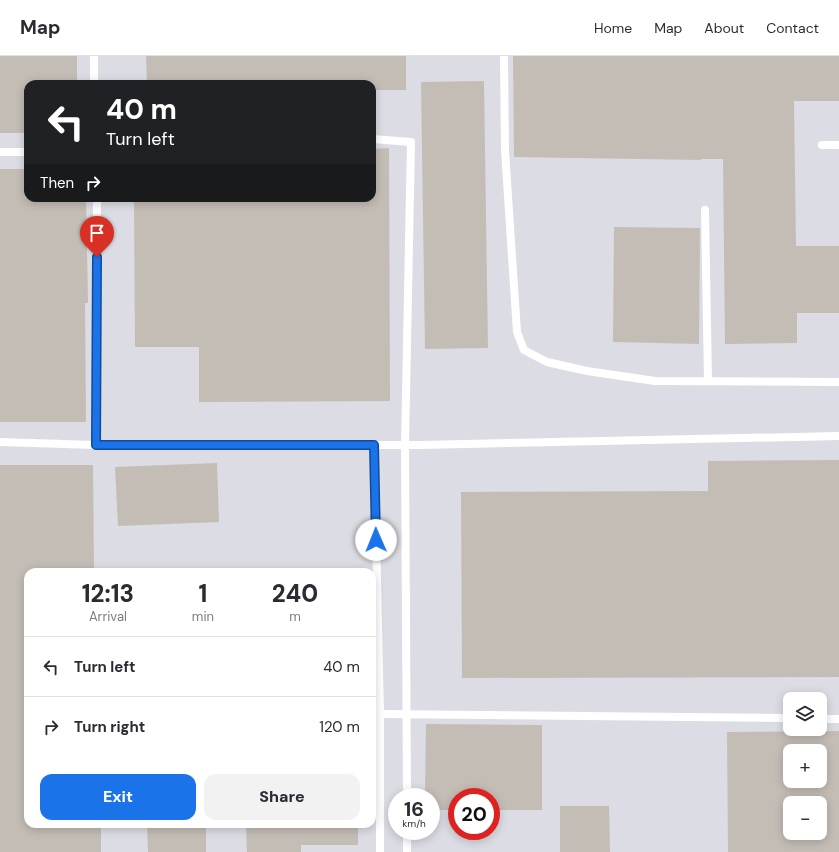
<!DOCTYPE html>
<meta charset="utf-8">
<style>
:root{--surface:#fff;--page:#f2f2f3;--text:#2b2b33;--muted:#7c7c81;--line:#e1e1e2;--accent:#1a73e8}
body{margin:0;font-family:"DM Sans",sans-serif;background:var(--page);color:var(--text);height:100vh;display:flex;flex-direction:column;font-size:15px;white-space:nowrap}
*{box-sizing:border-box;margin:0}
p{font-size:13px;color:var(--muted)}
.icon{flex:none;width:22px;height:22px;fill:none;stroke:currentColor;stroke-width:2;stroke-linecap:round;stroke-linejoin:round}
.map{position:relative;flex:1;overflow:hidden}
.sheet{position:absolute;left:24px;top:512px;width:352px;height:260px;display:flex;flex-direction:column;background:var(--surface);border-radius:12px;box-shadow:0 2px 10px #0003}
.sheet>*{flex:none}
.hud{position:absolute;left:24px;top:24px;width:352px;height:122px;border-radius:12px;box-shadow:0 2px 10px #0003;background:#202124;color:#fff;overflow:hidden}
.buttons{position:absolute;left:783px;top:636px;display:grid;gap:8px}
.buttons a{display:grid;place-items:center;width:44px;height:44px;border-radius:8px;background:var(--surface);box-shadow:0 2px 10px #0003;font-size:20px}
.speed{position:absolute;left:388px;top:732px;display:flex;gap:8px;font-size:20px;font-weight:700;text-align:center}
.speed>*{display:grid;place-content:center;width:52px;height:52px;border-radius:50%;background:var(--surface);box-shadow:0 2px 10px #0003;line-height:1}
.speed small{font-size:10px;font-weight:400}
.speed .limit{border:6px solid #d22;background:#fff;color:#111}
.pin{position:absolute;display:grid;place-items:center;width:34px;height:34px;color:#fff;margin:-41px -17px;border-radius:50% 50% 50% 0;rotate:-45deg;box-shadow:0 0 4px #0007}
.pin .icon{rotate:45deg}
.me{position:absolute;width:44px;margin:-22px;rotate:359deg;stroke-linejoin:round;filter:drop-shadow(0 0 3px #0008)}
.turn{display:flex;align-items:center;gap:14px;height:84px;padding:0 16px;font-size:18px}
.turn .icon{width:52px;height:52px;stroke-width:2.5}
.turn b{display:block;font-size:28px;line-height:34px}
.then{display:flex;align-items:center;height:38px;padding:0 16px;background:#0003;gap:8px;font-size:15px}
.eta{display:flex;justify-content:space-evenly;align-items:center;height:68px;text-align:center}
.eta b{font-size:24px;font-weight:800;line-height:28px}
.cta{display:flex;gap:8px;margin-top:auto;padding:8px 16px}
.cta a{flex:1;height:46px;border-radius:12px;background:var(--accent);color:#fff;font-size:16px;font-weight:800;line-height:46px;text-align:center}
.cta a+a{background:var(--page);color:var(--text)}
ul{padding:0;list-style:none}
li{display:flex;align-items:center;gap:12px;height:60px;padding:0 16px;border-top:1px solid var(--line)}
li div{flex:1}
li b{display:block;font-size:15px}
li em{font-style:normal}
header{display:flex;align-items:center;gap:24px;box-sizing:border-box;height:56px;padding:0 20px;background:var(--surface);border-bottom:1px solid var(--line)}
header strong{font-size:19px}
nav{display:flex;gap:22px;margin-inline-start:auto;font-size:14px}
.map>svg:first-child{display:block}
.industrial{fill:#dcdce4;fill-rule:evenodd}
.building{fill:#c4bdb6;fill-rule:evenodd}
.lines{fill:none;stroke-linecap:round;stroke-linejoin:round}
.lane{stroke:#fff;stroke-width:8}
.route-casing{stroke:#114b97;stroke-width:10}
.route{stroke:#1a73e8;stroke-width:7}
</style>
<header>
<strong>Map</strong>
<nav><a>Home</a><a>Map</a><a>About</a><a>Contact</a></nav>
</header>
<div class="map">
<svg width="839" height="796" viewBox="0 0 839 796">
<rect width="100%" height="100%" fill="#ebe1db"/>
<path class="industrial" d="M0 0H839V796H0ZM28 28H372V142H28ZM28 516H372V768H28ZM790 643H820V673H790ZM790 695H820V725H790ZM397 741H431V775H397ZM457 741H491V775H457ZM790 747H820V777H790Z"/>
<g class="building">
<path d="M0 0H77V28H28V77H0Z"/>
<path d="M146 0H406V34H372V28H147Z"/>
<path d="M513 0H839V45H794L796 190H839V257H797V287L725 288 723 103H701V104L514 101Z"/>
<path d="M484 25 488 292 425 293 421 26Z"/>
<path d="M389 92 390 345 199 346V291H135L134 142H372V93Z"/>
<path d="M0 113H24L25 142H86L88 247H85L86 366H0Z"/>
<path d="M614 171 700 172 699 288 613 286Z"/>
<path d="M839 404V621L462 622 461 436 708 435V405Z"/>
<path d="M217 407 219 466 118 470 115 411Z"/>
<path d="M0 409H93L94 515H28V768H101V796H0Z"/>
<path d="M426 668 542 669V754H491V741H457V754H431V741H425Z"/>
<path d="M839 675V796H728L727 676ZM790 695H820V725H790ZM790 747H820V777H790Z"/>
<path d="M560 750H609L610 796H560Z"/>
<path d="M147 768H206V796H148Z"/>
<path d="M246 768H358V789H301V796H247Z"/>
</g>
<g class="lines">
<g class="lane">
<path d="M94 0V28"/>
<path d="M504 0 505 95 517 276 524 294 547 306 587 315 655 325 839 326"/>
<path d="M372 83 411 86 405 389 407 741"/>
<path d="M822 89H839"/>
<path d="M0 96H28"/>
<path d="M705 154 708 325"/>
<path d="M0 386 96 389H419L839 380"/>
<path d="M96 389 97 142"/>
<path d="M374 389 380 658V796"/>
<path d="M380 658 790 662"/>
<path d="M820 663H839"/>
<path d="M407 775V796"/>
</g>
</g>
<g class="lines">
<defs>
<path id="route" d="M97 201 96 389H374L376 484"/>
</defs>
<use href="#route" class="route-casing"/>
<use href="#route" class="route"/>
</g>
</svg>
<div class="buttons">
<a><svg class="icon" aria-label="layers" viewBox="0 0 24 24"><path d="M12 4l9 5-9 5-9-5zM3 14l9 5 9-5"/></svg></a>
<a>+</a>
<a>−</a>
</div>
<div class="speed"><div>16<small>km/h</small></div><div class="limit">20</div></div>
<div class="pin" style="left:97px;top:201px;background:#d93025"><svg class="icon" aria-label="arrive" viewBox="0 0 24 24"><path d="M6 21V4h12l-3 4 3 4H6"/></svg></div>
<svg class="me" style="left:376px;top:484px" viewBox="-20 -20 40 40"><circle r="19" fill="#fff"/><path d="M0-13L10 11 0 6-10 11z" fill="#1a73e8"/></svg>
<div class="hud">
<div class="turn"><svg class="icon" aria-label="left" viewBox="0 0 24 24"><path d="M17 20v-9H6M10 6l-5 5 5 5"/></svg><div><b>40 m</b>Turn left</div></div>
<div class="then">Then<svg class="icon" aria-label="right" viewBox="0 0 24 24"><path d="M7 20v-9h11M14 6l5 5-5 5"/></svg></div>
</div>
<section class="sheet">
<div class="eta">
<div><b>12:13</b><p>Arrival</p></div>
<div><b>1</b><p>min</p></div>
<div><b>240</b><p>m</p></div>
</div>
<ul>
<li><svg class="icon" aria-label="left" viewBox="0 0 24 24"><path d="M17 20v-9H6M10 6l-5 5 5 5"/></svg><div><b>Turn left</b></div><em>40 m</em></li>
<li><svg class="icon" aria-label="right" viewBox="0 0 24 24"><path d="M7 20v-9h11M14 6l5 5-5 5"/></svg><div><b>Turn right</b></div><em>120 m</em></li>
</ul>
<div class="cta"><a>Exit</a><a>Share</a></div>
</section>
</div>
